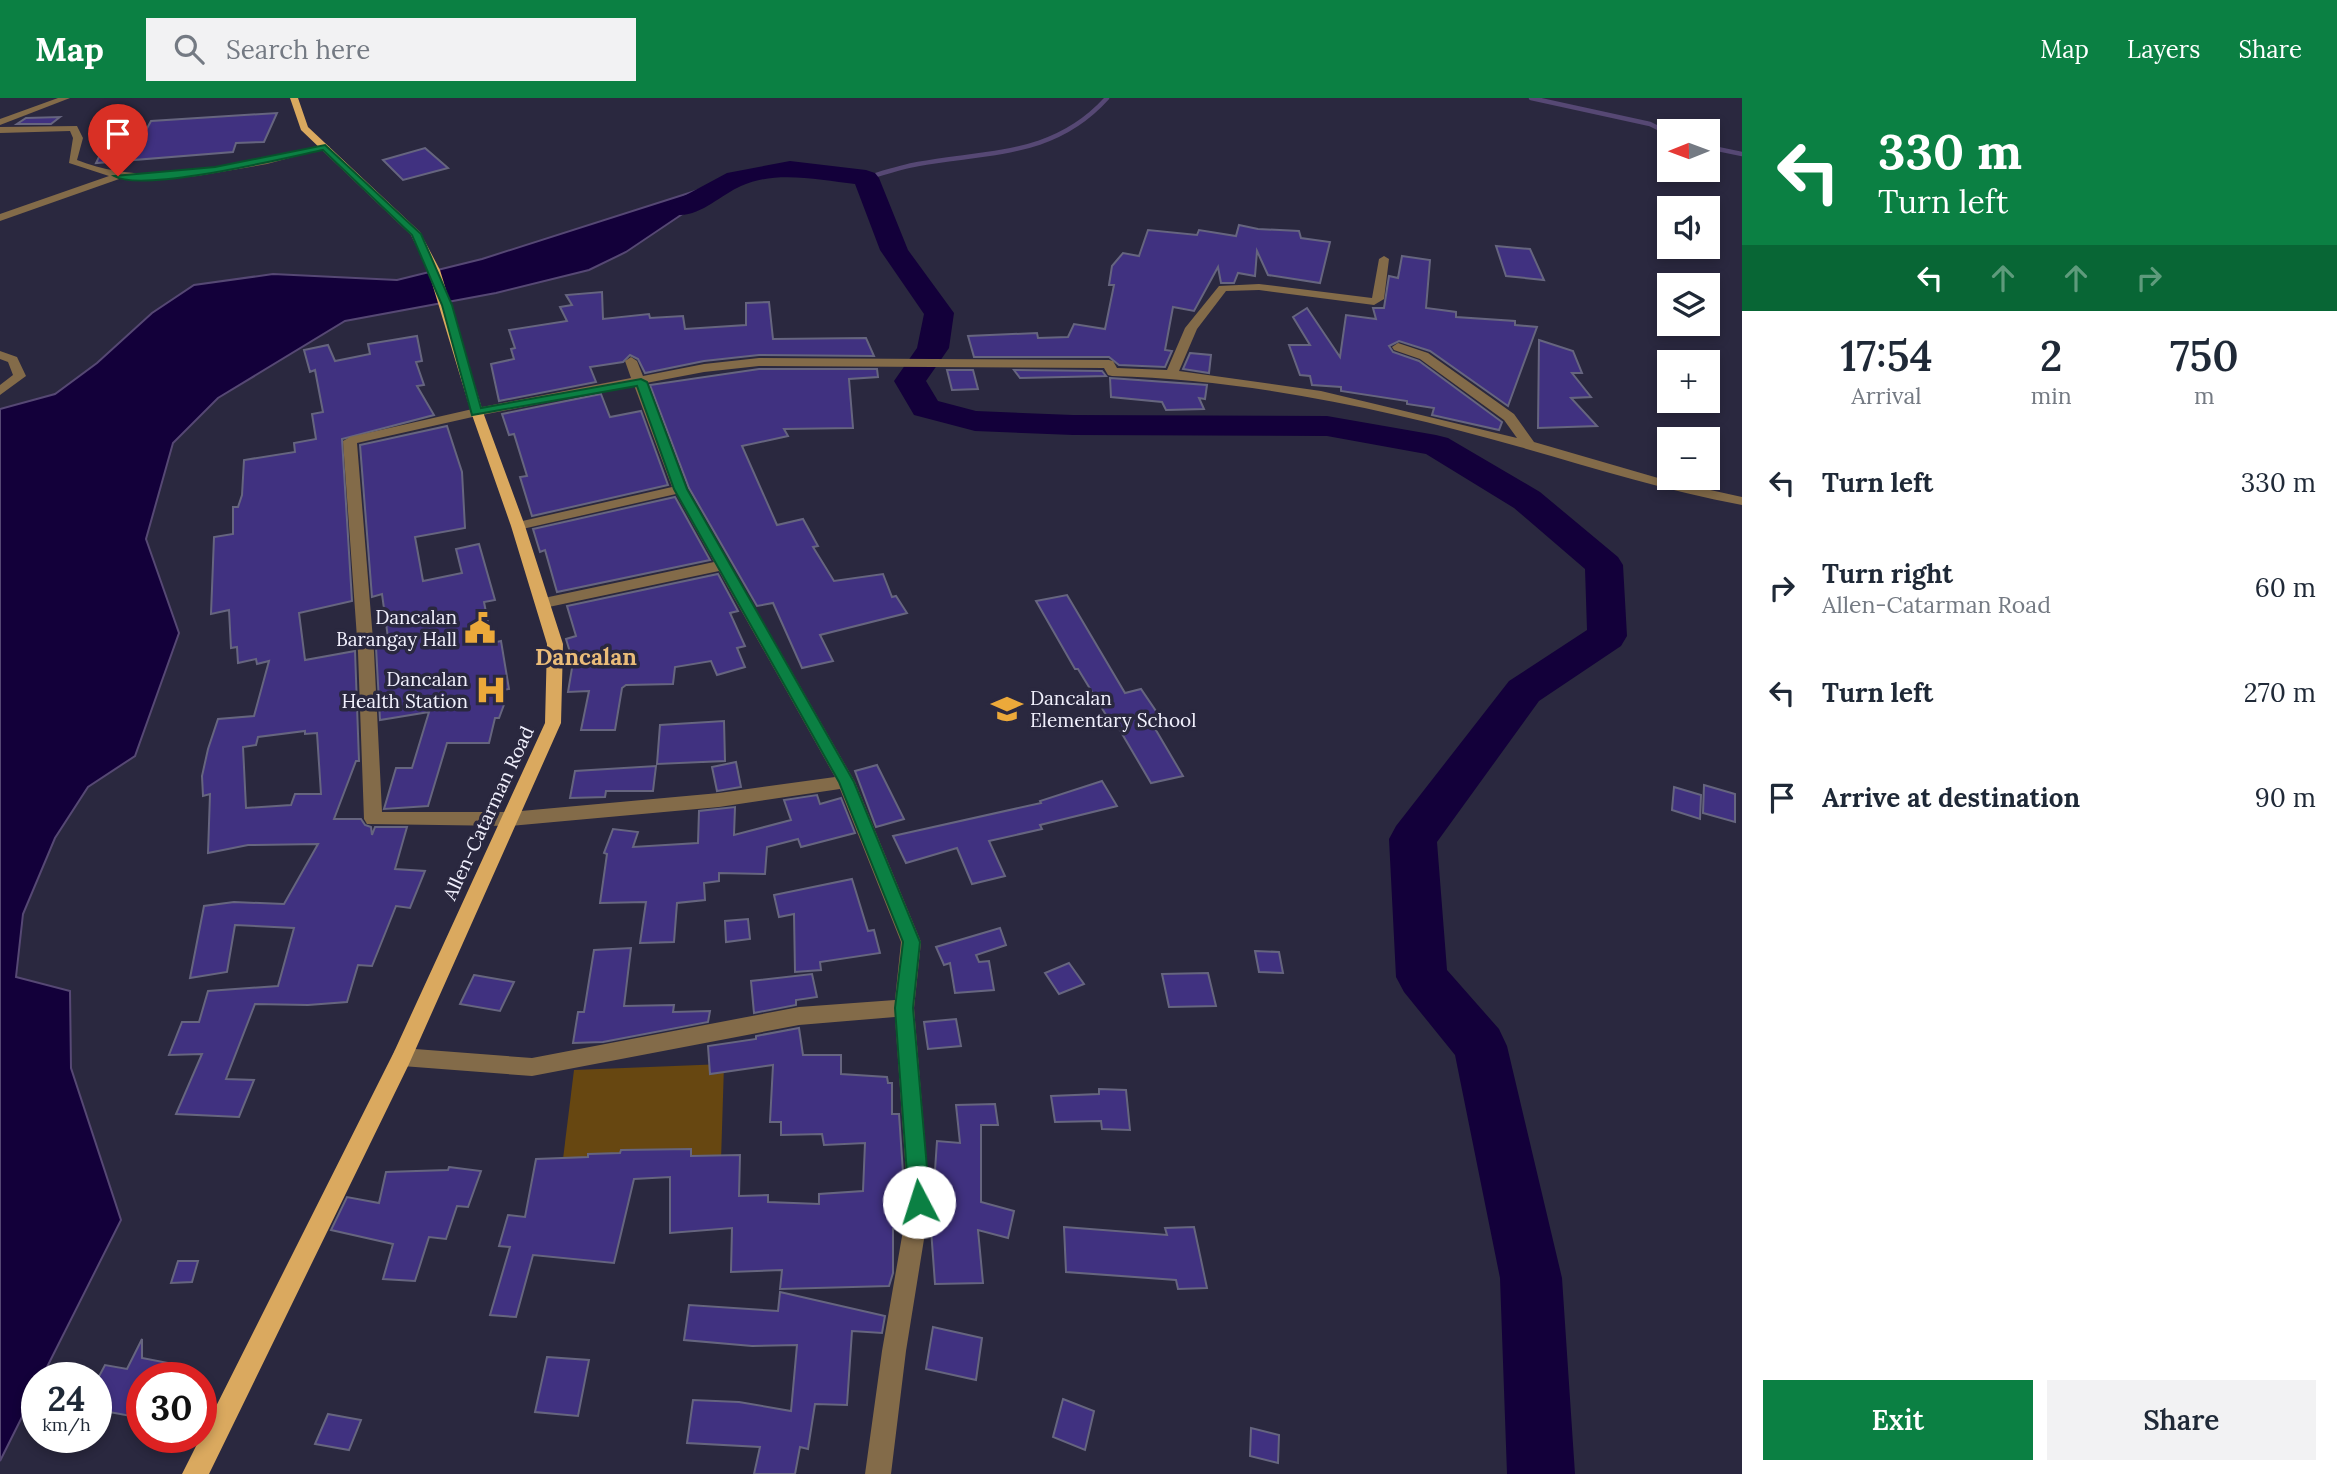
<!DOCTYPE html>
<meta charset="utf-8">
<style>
:root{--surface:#fff;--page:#f2f2f3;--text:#1f2937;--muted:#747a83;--accent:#0b8043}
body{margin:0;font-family:Lora,serif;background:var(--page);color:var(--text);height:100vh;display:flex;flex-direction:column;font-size:26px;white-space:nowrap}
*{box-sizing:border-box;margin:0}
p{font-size:23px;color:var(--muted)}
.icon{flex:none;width:38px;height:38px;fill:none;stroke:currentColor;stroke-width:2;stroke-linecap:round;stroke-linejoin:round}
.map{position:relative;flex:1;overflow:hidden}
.details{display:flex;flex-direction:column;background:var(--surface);width:595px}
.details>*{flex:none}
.hud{background:#0b8043;color:#fff;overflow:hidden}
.needle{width:46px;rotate:269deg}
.buttons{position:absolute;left:1657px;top:21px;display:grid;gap:14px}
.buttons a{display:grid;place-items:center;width:63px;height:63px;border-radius:0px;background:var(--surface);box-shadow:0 4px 10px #0003;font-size:35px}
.speed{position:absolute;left:21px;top:1264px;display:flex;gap:14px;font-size:35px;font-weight:700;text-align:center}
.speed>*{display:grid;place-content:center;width:91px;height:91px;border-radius:50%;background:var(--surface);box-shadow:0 4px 10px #0003;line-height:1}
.speed small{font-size:18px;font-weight:400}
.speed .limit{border:10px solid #d22;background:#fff;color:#111}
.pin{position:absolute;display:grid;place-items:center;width:60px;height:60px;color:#fff;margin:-72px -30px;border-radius:50% 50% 50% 0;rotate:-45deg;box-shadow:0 0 7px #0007}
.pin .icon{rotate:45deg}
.me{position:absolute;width:77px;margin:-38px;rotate:355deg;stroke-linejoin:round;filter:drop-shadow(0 0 5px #0008)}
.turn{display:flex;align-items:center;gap:24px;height:147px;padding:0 21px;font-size:32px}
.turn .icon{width:91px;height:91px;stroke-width:2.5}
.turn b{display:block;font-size:49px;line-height:60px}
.lanes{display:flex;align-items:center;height:66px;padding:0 21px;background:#0003;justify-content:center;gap:35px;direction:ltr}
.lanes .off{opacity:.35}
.eta{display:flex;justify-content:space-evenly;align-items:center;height:119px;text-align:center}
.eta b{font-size:42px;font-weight:600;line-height:49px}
.cta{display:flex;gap:14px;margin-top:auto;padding:14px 21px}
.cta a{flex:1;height:80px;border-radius:0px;background:var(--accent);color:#fff;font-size:28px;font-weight:600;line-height:80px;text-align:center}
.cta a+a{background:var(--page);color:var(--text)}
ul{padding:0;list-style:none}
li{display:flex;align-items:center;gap:21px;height:105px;padding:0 21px}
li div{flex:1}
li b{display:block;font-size:26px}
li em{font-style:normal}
header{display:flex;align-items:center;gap:42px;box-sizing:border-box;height:98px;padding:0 35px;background:var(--accent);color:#fff}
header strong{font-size:33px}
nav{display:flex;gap:38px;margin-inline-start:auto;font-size:24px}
.search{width:490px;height:63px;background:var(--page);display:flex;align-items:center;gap:18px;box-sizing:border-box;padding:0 24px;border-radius:0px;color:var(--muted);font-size:26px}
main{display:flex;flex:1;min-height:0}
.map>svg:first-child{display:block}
.green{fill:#674711}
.water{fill:#13003a;stroke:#564874;stroke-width:2}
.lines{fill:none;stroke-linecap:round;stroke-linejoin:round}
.stream{stroke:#564874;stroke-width:4.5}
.river{fill:#13003a;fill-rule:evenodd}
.building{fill:#403180;stroke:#66657f;stroke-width:2;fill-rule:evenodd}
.street{fill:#836b49;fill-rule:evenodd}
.primary{fill:#daa95f;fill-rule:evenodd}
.route{fill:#0b8043;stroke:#07532c;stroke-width:2}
.labels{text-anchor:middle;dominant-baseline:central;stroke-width:7;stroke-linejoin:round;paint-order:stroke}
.poi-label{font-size:19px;fill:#f1f0fd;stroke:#2a283f;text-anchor:end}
.street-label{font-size:19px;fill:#f1f0fd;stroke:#2a283f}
.quarter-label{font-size:23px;font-weight:bold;fill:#eabc79;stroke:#2a283f}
</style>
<header>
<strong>Map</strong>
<div class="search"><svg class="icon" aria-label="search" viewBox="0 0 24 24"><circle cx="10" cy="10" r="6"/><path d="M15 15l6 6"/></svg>Search here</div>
<nav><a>Map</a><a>Layers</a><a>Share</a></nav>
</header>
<main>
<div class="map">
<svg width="1742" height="1376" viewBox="0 0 1742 1376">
<rect width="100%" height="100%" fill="#2a283f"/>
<path class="green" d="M724 966 721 1062 562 1069 574 972Z"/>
<path class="water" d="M736 80 626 154 589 172 496 195 345 223 218 300 173 345 146 441 179 535 135 658 88 689 55 740 23 816 16 879 70 893 71 970 121 1122 42 1279H37V1289L0 1363V311L55 296 97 265 152 215 194 187 273 176 397 182 482 161Z"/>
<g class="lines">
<g class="stream">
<path d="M1531 0 1650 26 1670 36"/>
<path d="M1708 49 1742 56"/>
<path d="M866 80C883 75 901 69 918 66 989 53 1054 59 1107 0"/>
</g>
<path class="river" d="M790 63 866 72 875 75 879 80 908 152 954 215 949 250 926 283 938 303 976 313 1073 317 1327 318 1436 337 1448 340 1540 394 1618 459 1623 467 1627 538 1621 548 1539 603 1437 744 1447 872 1499 931 1507 948 1562 1180 1575 1376H1507L1500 1180 1455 957 1404 894 1396 879 1389 741 1396 728 1509 583 1587 532 1585 471 1514 410 1426 356 1327 338 1073 337 975 333 914 317 894 283 917 250 924 216 880 152 855 86C819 82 776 72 741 88 720 97 697 122 673 116L669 110 673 104 727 75Z"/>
</g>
<g class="building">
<path d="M277 15 264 44 236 45 233 54 96 65 110 36 133 56 151 23Z"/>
<path d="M60 19 51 26H17L26 20Z"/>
<path d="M425 50 448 70 403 82 383 62Z"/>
<path d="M1239 127 1258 131 1299 133 1301 140 1330 144 1320 185 1268 177 1257 153 1255 178 1238 175 1234 185H1221L1218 169 1194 213 1173 209 1165 252 1172 253 1165 269 1119 267 1109 259H974L968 238 1037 235 1038 240 1068 239 1074 226 1105 231 1114 187H1109L1112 168 1123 155 1139 158 1148 132 1197 137 1199 132 1236 138Z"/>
<path d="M1496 148 1530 151 1544 182 1506 178Z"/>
<path d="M1402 158 1430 162 1426 210 1456 214V219L1515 223V227L1537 229 1508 308 1430 253 1399 243 1389 248 1393 254 1419 263 1502 324 1499 332 1432 317 1434 310 1407 306V303L1341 293V289L1312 287 1310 278 1300 277 1289 247H1310L1293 219 1307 210 1340 259 1346 217 1376 221 1373 210H1384L1389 178 1398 180Z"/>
<path d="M602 194 603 221 649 216 650 220 683 218 685 231 746 227V205L769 204 773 241 866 240 874 258 759 257 704 263 645 275 638 261 630 257 623 264 590 269 596 284 499 303 491 266 514 261 511 251 515 250 509 232 567 223 560 209 572 207 566 197Z"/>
<path d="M417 238 422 263 416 264 424 287 417 288 434 317 342 341 352 503 299 515 305 562 355 553 359 663H356L334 721H361L365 727 371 729 372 737 375 729H407L395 771 425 773 410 810 396 808 372 868 358 867 347 904 308 907 255 906 226 981 254 982 239 1019 176 1016 202 956 169 957 182 924H199L208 893 278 888 294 830 235 827 227 874 190 880 204 808 234 804 284 806 318 746 248 747 208 755 210 696 203 698 202 678 208 651 218 621 254 618 269 563 257 566 256 561 238 565 237 549 231 550 229 512 211 516 214 439 233 436V409H238L242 397 244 362 295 354 294 345 316 341 312 316 323 314 315 272 310 274 304 252 328 247 335 263 370 256 368 246ZM305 633V636L317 635 321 696H295L291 707 246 710 243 649 256 647 258 639Z"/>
<path d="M1539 242 1573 253 1582 275H1572L1591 299 1571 300 1597 328 1538 330Z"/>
<path d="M1190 255 1211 257 1209 275 1183 271Z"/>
<path d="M759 271H877L878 279 849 281 853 330 784 331 788 338 742 348 777 427 803 421 818 448 813 449 834 483 883 476 892 499 896 498 907 515 820 537 833 563 802 570 773 505 757 508 689 390 650 287Z"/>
<path d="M947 272H973L978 291 952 292Z"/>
<path d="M1014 272 1102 273 1106 278 1020 280Z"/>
<path d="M1110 280 1207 287 1205 301 1199 300 1204 311 1166 312 1162 304 1111 299Z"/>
<path d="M601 296 610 319 641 313 668 387 532 418 520 379 527 378 514 336 509 337 502 316Z"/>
<path d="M447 328 462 374 465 430 415 439 423 483 462 475 456 451 479 446 495 502 484 504 492 545 501 543 509 591 503 592 505 604 499 620H495L489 645H447L428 708 384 711 396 670H412L429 614 380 622 376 549 389 547 382 496 372 499 360 347Z"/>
<path d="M675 399 710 462 557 494 545 452 540 454 533 431Z"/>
<path d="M718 476 738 513 730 515 745 548 737 550 745 569 717 577 711 563 675 569 673 586 626 587 622 590 615 632H581L589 593 568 594 573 564 566 541 576 538 567 508Z"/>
<path d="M1067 497 1125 595 1141 591 1160 619 1150 622 1183 678 1151 685 1118 629 1114 630 1078 571H1075L1036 503Z"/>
<path d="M724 623 725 663 657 666 660 627Z"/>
<path d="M736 664 741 689 717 693 712 669Z"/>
<path d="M877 667 904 721 876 729 855 673Z"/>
<path d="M656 668 653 693H606L605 699 570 700 575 673Z"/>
<path d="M1102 683 1117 708 1040 727 1042 731 989 743 1005 778 972 786 957 750 906 765 893 738 1041 705 1040 703Z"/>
<path d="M1704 687 1735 696V724L1703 715Z"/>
<path d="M1674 689 1701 697 1700 721 1672 712Z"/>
<path d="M817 697 820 706 841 700 855 735 801 749 798 741 767 749 765 776 719 775V783L704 785 705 802 677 805 674 844 640 845 646 804 600 805 607 756 604 755 613 731 638 734 633 749 698 745 699 713 735 709 734 737 791 722 784 702Z"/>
<path d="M852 781 868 833 874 832 880 855 820 864 821 872 795 874 794 816 779 819 774 797Z"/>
<path d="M748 821 750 841 726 844 725 823Z"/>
<path d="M1000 830 1006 847 976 857 979 864 989 863 994 892 955 895 950 865 944 867 936 849Z"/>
<path d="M631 850 624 908 674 907 673 914 710 913 708 924 603 944 573 945 578 914H584L594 852Z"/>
<path d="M1255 853 1279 854 1283 875 1259 874Z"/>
<path d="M1069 865 1084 886 1059 896 1045 875Z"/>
<path d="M1208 875 1216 908 1169 909 1162 876Z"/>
<path d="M812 876 817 899 796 902V907L754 915 751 883Z"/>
<path d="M474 877 514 884 500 913 460 906Z"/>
<path d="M956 921 961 948 928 951 924 924Z"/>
<path d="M799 930 803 957H841V976L887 979 888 985H892V1016H899L905 1104 901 1131H893V1175L889 1188 780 1191 782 1172 731 1174 732 1130 670 1135V1079L634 1081 614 1165 533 1157 516 1219 490 1217 510 1149 499 1148 508 1117 525 1119 536 1061 588 1059V1056L620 1055 621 1052 691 1051V1058L740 1057 739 1098 768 1097V1104L819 1106V1096L863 1093 865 1045 824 1047 822 1036 781 1037V1024H770L773 967 710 976 708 948 756 941V938Z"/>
<path d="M1099 991 1126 992 1130 1032 1102 1031 1101 1023 1055 1024 1051 998 1099 996Z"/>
<path d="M995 1006 998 1027H981V1104L1014 1113 1008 1140 978 1132 983 1185 935 1186 931 1131 937 1043 960 1045 956 1007Z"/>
<path d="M449 1069 481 1073 468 1109 457 1108 446 1141 429 1139 415 1183 383 1181 393 1146 331 1132 347 1099 379 1105 386 1074 448 1072Z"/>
<path d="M1064 1129 1167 1137 1165 1130 1194 1129 1207 1190 1178 1191 1176 1182 1066 1174Z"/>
<path d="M178 1163H198L192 1184 171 1185Z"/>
<path d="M780 1194 885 1218 882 1235 852 1233 847 1307 815 1306 808 1351 800 1349 795 1376H754L760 1349 687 1345 693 1302 739 1304 791 1313 797 1247 752 1248 684 1242 689 1207 778 1213Z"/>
<path d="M933 1229 982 1240 976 1282 926 1271Z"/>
<path d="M142 1241V1260L189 1269 188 1279H142V1307L136 1319 104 1313 108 1307 96 1305V1284L105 1267 127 1271Z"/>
<path d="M547 1259 589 1262 578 1318 535 1314Z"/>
<path d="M1063 1301 1094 1313 1085 1352 1053 1339Z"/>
<path d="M328 1316 361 1322 349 1352 315 1346Z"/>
<path d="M1251 1330 1279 1337 1278 1365 1250 1358Z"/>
</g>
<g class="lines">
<g class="street">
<path d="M58 0H70L0 27V21Z"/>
<path d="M77 28 83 40 77 62C155 93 247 66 325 46L330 49 267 66 197 78 161 81 122 80 0 123V116L109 78 69 65 73 40 70 33 0 35V29Z"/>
<path d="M1384 158 1389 161 1384 201 1374 207 1259 192 1226 193 1197 231 1179 273 1321 293 1517 340 1504 322 1420 261 1394 252 1392 249 1398 245 1428 255 1514 316 1534 344 1665 382 1742 399V407C1667 393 1594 370 1520 349 1387 311 1251 282 1112 278L1108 277 1104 270 759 268 704 274 646 285 687 391 855 684 921 844 914 910 930 1104 906 1253 891 1376H865L882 1253 908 1104 895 919 799 927 532 978 402 968 395 966 392 959 395 952 402 950 532 960 799 909 895 902 901 844 840 691 719 709 510 728 367 726 364 721 358 554 343 343 350 339 477 310 631 280 625 263 631 259 637 263 643 278 704 266 759 260 1109 262 1113 263 1117 270 1167 272 1185 230 1219 188 1259 186 1372 200 1379 161ZM634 287 672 389 518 424 511 428 518 432 676 396 714 464 544 500 536 505 544 510 719 473 835 679 719 695 510 714H382L374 554 357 345 477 318Z"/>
<path d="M0 253 17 259 26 278 0 297V287L13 277 8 264 0 261Z"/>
</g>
<path class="primary" d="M290 0H298L308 29 420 134 440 172 483 314 525 428 563 546 561 625 409 966 209 1376H182L394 954 545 625 547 546 511 428 471 314 428 172 411 137 301 32Z"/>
</g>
<path class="route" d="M325 47 421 136 452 207 481 310 641 281 647 284 687 391 854 684 920 844 913 910 930 1104 927 1111 919 1114 912 1111 909 1104 895 910 903 844 839 684 674 391 637 288 472 317 442 207 412 137 323 52C285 60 142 95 114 78L215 69Z"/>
<defs>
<symbol id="civic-bare" viewBox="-9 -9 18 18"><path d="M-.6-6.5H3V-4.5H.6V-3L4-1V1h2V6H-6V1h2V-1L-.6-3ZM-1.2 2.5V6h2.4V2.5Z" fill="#eca93a" stroke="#2a283f" stroke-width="2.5" paint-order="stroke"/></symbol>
<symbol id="hospital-bare" viewBox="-9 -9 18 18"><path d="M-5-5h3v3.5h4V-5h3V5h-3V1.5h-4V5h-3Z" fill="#eca93a" stroke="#2a283f" stroke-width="2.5" paint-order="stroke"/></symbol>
<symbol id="school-bare" viewBox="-9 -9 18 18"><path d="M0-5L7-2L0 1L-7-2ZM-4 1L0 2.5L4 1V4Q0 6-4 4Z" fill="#eca93a" stroke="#2a283f" stroke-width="2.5" paint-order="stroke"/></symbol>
</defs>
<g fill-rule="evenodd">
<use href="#civic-bare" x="458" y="508" width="44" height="44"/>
<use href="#hospital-bare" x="469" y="570" width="44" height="44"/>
<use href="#school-bare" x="985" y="589" width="44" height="44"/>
</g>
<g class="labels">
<g class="poi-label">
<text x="457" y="519">Dancalan<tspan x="457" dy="22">Barangay Hall</tspan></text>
<text x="468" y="581">Dancalan<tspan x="468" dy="22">Health Station</tspan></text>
<text x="1030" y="600" text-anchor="start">Dancalan<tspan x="1030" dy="22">Elementary School</tspan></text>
</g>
<g class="street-label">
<text transform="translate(488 715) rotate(-65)">Allen-Catarman Road</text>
</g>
<g class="quarter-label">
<text x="586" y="558">Dancalan</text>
</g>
</g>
</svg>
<div class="buttons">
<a><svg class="needle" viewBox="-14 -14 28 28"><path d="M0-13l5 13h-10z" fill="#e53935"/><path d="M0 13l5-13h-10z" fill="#747a83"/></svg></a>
<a><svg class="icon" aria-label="sound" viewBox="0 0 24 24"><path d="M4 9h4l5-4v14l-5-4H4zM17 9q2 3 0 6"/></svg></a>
<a><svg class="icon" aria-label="layers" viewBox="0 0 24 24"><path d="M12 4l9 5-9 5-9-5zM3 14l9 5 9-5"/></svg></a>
<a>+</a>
<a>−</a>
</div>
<div class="speed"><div>24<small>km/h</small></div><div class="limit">30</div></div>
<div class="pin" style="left:118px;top:78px;background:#d93025"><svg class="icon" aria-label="arrive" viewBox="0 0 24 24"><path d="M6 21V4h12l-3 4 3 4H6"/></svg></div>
<svg class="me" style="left:919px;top:1104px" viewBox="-20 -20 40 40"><circle r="19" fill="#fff"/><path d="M0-13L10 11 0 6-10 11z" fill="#0b8043"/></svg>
</div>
<section class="details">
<div class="hud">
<div class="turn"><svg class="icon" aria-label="left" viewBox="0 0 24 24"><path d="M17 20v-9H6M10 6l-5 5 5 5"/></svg><div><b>330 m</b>Turn left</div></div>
<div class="lanes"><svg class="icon" aria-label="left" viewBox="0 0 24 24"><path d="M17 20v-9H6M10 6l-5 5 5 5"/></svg><svg class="icon off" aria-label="ahead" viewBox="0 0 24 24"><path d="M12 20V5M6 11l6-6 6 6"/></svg><svg class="icon off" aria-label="ahead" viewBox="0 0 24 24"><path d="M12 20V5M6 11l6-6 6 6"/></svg><svg class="icon off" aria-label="right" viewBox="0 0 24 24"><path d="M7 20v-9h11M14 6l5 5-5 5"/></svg></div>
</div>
<div class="eta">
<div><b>17:54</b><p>Arrival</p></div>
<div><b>2</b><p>min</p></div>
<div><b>750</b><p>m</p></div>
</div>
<ul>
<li><svg class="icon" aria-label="left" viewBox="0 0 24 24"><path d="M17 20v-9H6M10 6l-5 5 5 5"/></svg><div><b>Turn left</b></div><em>330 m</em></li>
<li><svg class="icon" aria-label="right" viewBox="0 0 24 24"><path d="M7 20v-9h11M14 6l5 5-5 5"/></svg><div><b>Turn right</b><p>Allen-Catarman Road</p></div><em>60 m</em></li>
<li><svg class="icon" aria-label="left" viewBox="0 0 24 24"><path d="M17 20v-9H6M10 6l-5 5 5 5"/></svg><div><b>Turn left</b></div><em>270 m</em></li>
<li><svg class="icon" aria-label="arrive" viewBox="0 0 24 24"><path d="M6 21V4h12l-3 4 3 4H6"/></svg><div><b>Arrive at destination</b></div><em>90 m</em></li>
</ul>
<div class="cta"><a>Exit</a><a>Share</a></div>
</section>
</main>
